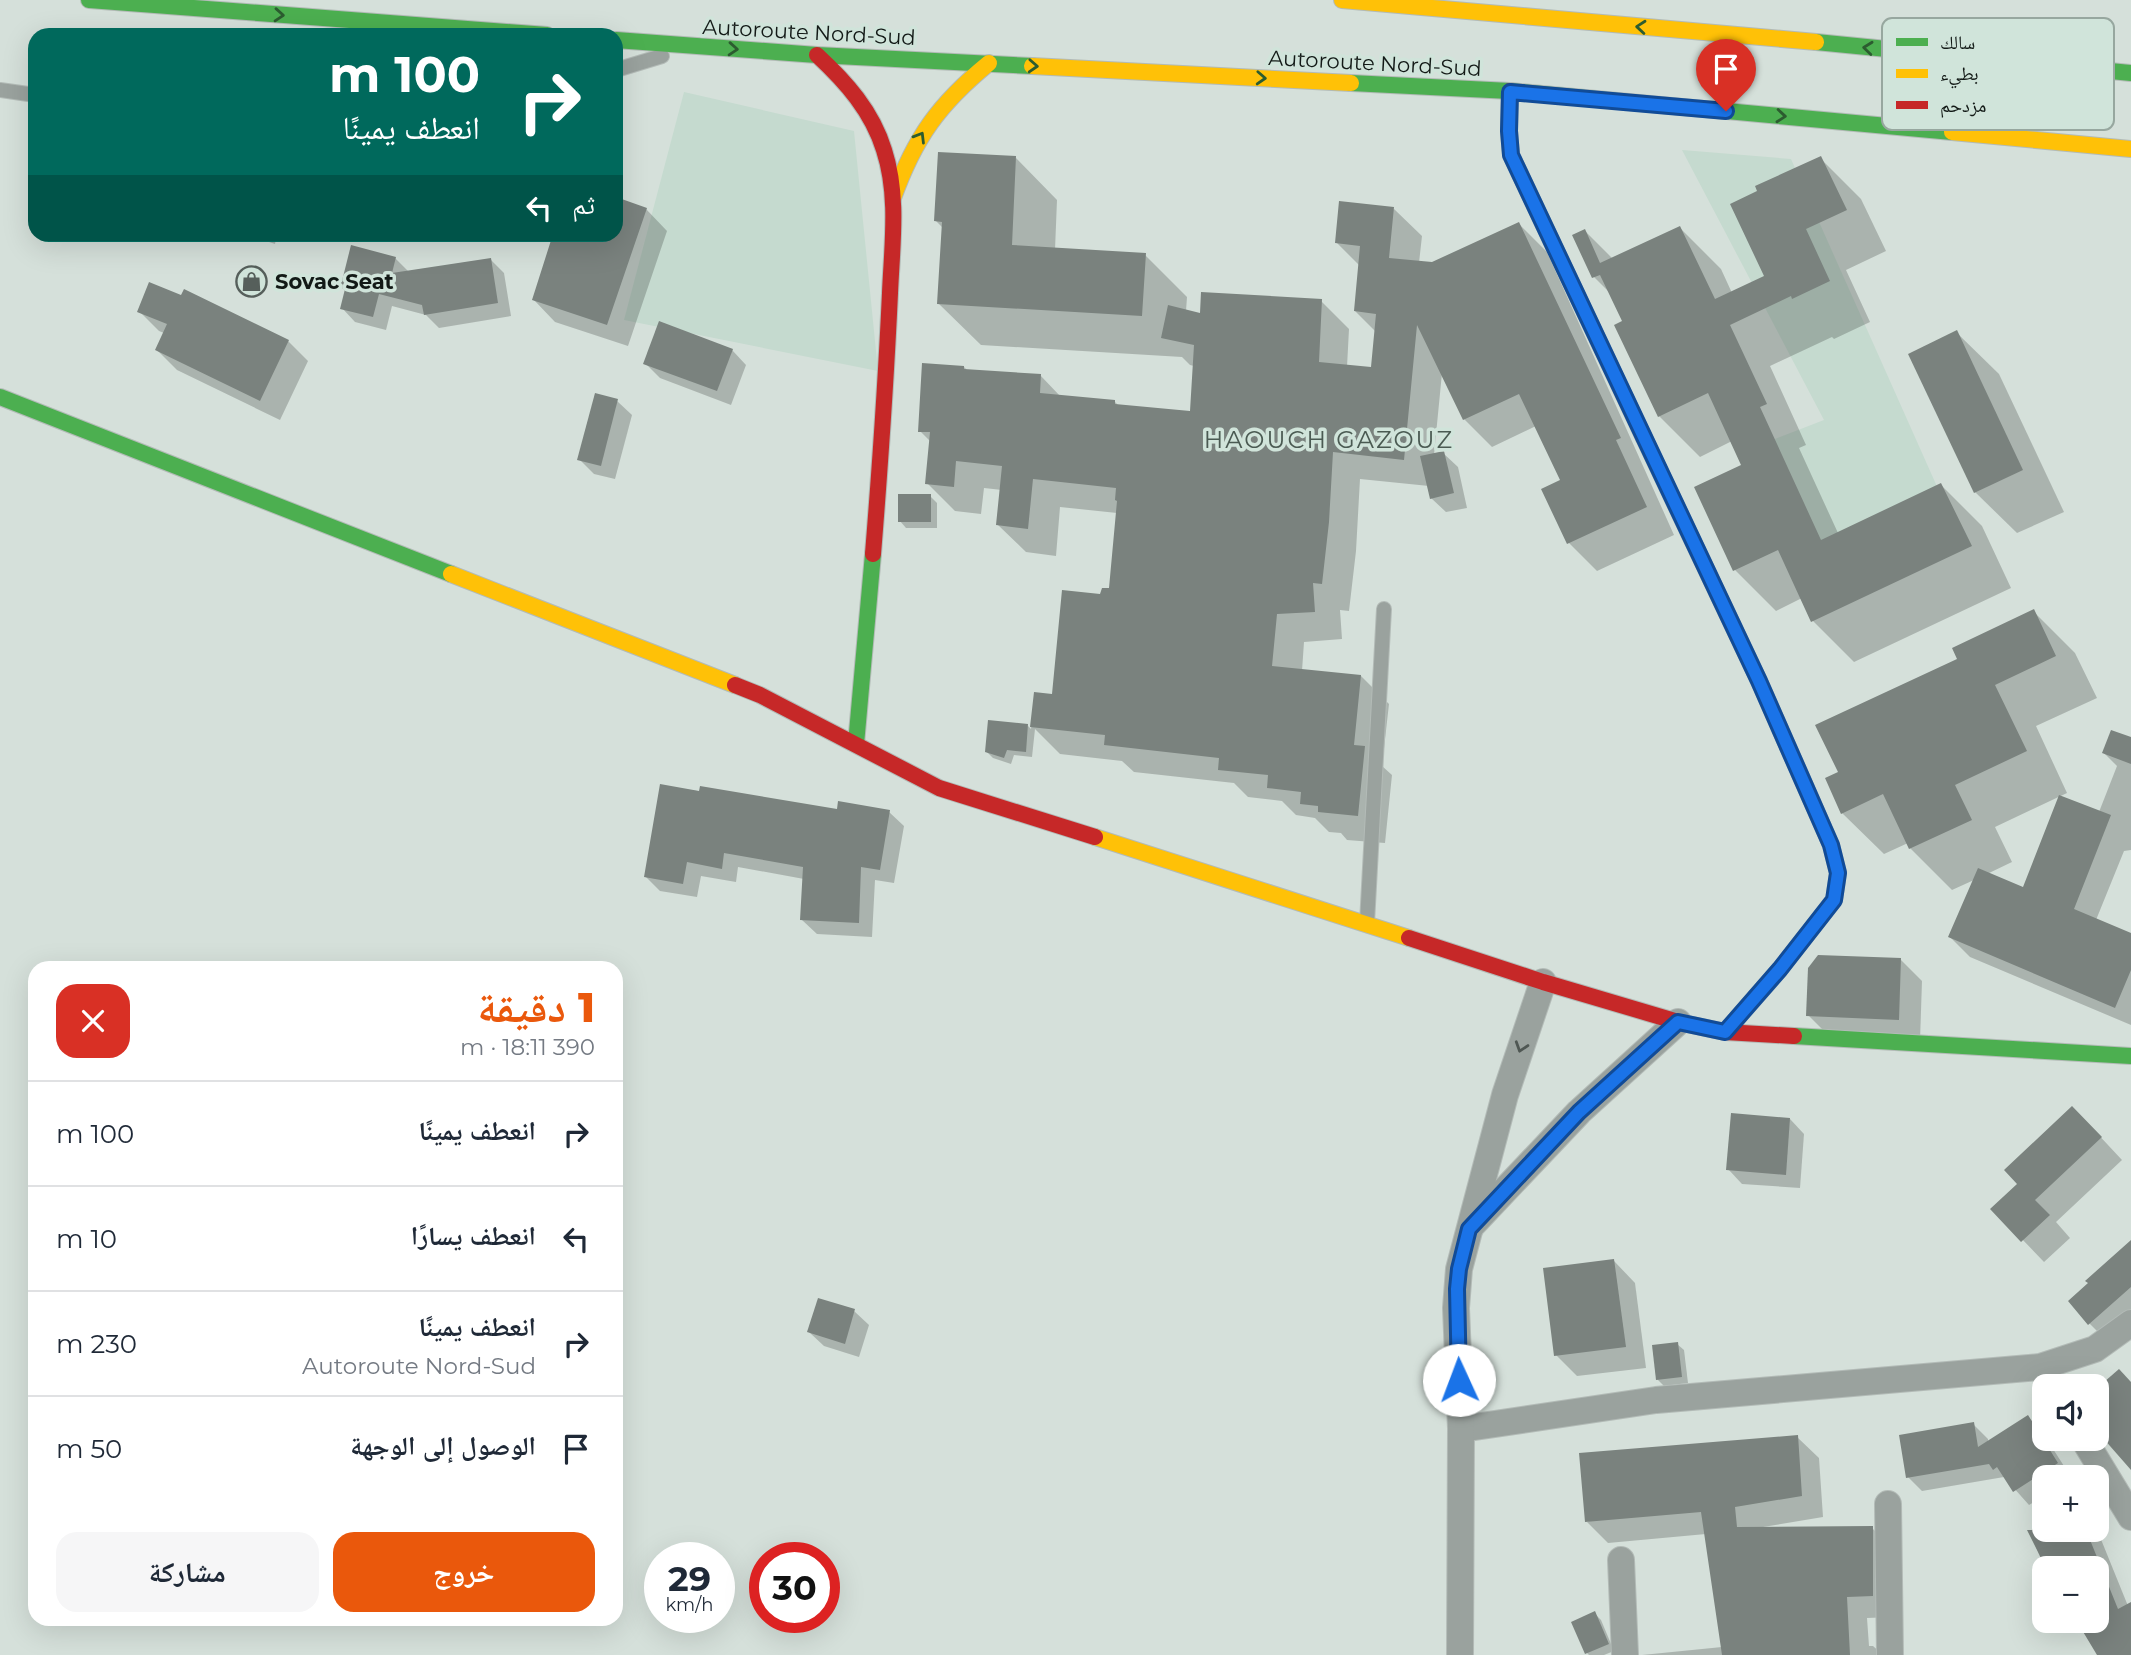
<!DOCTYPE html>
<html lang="ar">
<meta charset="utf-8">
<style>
:root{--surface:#fff;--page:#f6f6f7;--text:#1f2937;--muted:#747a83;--line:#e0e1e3;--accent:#ea580c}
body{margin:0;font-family:Montserrat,"Noto Naskh Arabic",sans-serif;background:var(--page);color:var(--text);direction:rtl;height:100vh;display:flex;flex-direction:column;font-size:26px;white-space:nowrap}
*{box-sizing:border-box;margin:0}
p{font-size:23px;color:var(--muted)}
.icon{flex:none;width:38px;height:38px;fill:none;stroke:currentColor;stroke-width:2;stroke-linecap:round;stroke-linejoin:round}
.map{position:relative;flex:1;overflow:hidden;direction:ltr}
.side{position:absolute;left:28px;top:961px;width:595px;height:665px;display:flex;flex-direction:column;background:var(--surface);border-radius:21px;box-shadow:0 7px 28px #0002;direction:rtl}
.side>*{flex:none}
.guide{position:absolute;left:28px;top:28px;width:595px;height:214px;border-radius:21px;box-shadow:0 7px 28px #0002;direction:rtl;background:#00695c;color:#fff;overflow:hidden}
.buttons{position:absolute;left:2032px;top:1374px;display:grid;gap:14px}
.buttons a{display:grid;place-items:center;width:77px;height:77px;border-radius:14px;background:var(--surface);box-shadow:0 7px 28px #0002;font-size:35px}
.speed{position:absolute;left:644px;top:1542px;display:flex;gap:14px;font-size:35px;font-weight:700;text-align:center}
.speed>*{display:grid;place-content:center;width:91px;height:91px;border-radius:50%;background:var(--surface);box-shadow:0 7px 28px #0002;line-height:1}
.speed small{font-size:18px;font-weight:400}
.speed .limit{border:10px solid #d22;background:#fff;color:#111}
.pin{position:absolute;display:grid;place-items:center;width:60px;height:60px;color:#fff;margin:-72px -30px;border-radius:50% 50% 50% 0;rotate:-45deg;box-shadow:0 0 7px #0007}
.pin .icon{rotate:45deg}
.me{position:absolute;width:77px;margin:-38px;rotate:358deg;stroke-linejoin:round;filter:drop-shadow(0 0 5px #0008)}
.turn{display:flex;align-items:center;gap:24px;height:147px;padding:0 28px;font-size:32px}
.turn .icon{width:91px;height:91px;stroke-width:2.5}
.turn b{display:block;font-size:49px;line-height:60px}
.then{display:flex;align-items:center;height:66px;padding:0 28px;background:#0003;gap:14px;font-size:26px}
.round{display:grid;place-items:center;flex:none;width:74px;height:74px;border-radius:21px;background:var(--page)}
.head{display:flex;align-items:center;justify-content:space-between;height:119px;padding:0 28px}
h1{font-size:42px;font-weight:800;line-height:52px;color:var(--accent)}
.cta{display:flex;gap:14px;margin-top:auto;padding:14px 28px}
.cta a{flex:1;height:80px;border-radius:21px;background:var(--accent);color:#fff;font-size:28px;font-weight:800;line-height:80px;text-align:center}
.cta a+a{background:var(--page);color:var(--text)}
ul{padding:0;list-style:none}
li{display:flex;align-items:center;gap:21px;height:105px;padding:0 28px;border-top:2px solid var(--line)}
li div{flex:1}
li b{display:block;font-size:26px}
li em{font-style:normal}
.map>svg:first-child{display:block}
.built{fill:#c5dacf}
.shadow{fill:#0003}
.building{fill:#7a827e}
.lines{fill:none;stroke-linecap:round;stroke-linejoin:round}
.lane-casing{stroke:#b3bbb7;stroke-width:16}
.street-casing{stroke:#b3bbb7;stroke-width:28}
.fast-casing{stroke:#b3bbb7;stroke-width:18}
.slow-casing{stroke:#b3bbb7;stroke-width:18}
.jam-casing{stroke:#b3bbb7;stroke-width:18}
.lane{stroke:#9aa29e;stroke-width:14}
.street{stroke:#9aa29e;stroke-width:26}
.fast{stroke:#4caf50;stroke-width:16}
.slow{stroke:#ffc107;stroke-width:16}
.jam{stroke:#c62828;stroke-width:16}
.oneway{stroke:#2c5c30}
.oneway2{stroke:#4f5753}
.route-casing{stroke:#114b97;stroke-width:18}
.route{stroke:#1a73e8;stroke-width:12}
.labels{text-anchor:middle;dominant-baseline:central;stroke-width:7;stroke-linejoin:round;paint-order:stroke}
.street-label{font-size:21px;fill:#121916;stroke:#d0e4da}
.poi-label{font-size:21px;font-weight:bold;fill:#121916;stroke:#d0e4da;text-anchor:start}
.quarter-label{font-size:24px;letter-spacing:2px;fill:#4a5a52;stroke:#d0e4da}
.key{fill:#d0e4da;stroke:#97a79f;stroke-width:2}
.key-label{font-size:19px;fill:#121916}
</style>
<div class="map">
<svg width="2131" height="1655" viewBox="0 0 2131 1655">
<rect width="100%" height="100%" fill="#d5e0da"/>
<g class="built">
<path d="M684 92 854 131 878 371 624 320Z"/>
<path d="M1682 150 1791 159 1939 491 1795 554 1749 449 1824 420Z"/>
</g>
<g class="shadow">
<path d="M1016 158 1057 200 1055 250 1145 255 1187 297 1186 311 1202 315 1321 301 1349 329 1347 367 1372 369 1376 332 1355 311 1360 266 1337 243 1394 209 1422 236 1419 263 1433 264 1519 224 1547 252 1674 535 1597 571 1569 543 1562 481 1536 426 1492 447 1464 419 1442 373 1434 455 1443 453 1458 467 1467 508 1446 512 1431 498 1429 486 1360 479 1356 551 1349 611 1340 610 1342 639 1304 642 1302 671 1361 676 1389 704 1382 766 1392 775 1385 843 1347 840 1341 833 1329 832 1315 818 1296 815 1282 801 1248 797 1234 783 1134 772 1122 761 1060 754 1035 729 1032 757 1014 755 1011 764 993 758 987 752 1028 726 1031 729 1035 694 1053 696 1102 596 1110 590 1117 513 1060 507 1056 556 1026 552 998 525 1002 490 984 488 981 514 955 511 927 483 931 442 920 431 964 367 968 371 1040 375 1061 397 1115 402 1119 406 1191 413 1194 366 1190 365 1182 357 981 345 939 304 943 228 936 221Z"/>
<path d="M1820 158 1861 199 1886 251 1846 270 1870 322 1834 339 1832 337 1770 366 1806 445 1799 448 1838 533 1941 485 1982 526 2011 588 1854 662 1813 621 1802 598 1776 611 1735 570 1744 466 1732 441 1700 457 1659 416 1624 322 1611 294 1594 277 1585 231 1613 259 1680 228 1721 269 1732 293 1767 277Z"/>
<path d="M616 199 646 209 667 231 628 346 555 322 534 300 554 238 553 234H616Z"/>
<path d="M245 234H277L275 244Z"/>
<path d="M395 258 409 272 491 260 504 273 511 316 439 328 426 315 392 306 386 330 355 322 342 308 346 292 338 284Z"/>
<path d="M139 311 288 341 308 361 280 420 177 370 157 350 164 333 159 331Z"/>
<path d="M1957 333 1999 374 2064 512 2017 533 1975 492Z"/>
<path d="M732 350 746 365 731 405 660 378 645 363Z"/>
<path d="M617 401 632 415 615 479 594 474 579 459Z"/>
<path d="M930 496 937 503V528H906L900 521Z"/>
<path d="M2034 612 2075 653 2097 698 2036 726 2067 793 1995 827 2012 862 1987 874 2023 889 2099 812 2117 766 2104 753 2131 739V850L2124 851 2096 920 2131 935V1025L1970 957 1950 937 1974 880 1952 890 1910 848 1908 843 1884 854 1842 813 1840 773 1959 660Z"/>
<path d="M662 786 838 811 889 812 904 826 894 883 875 880 872 937 817 934 802 920 804 879 738 867 736 882 701 876 697 897 660 891 646 877Z"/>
<path d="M1900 959 1922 981 1920 1041 1830 1037 1808 1015Z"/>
<path d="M1790 1119 1804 1134 1800 1188 1742 1184 1728 1169Z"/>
<path d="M2094 1130 2122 1160 2056 1222 2070 1238 2044 1262 1993 1209Z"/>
<path d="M2131 1242V1325L2110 1344 2089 1323Z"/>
<path d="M1614 1261 1635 1283 1646 1368 1577 1376 1556 1355Z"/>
<path d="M854 1311 869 1325 859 1357 824 1346 809 1332Z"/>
<path d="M1677 1344 1684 1350 1688 1383 1664 1386 1657 1379Z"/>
<path d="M2028 1417 2042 1432 2044 1438H2046L2071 1477H2044V1496L2029 1505 2004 1477 1922 1491 1908 1477 1973 1424 1988 1439V1442Z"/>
<path d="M1797 1437 1819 1458 1823 1517 1763 1527V1529L1872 1528 1893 1549 1894 1617 1867 1618 1869 1646H1873L1883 1655H1642L1722 1647 1706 1534 1608 1543 1587 1522Z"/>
<path d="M2044 1525V1530H2096L2098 1532 2128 1606 2131 1604V1655H2099L2079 1620H2096V1568H2045L2029 1531Z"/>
<path d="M1594 1613 1601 1620 1614 1651 1604 1655H1589L1587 1653 1573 1623Z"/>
</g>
<g class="building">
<path d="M938 152 1016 156 1012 245 1146 253 1142 316 937 304 942 222 934 221Z"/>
<path d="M1821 156 1847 210 1806 229 1830 281 1792 299 1791 296 1730 325 1767 404 1760 407 1821 540 1941 483 1972 546 1811 622 1778 550 1733 571 1694 487 1741 465 1708 393 1658 417 1614 325 1622 321 1600 275 1592 278 1572 235 1585 229 1600 263 1680 226 1715 299 1764 276 1730 204 1757 191 1755 186Z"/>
<path d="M616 197 647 208 607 325 532 300 553 234H616Z"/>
<path d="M1339 201 1394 207 1389 258 1432 262 1519 222 1621 438 1616 440 1647 507 1567 544 1541 489 1560 480 1519 394 1463 420 1417 325 1404 460 1333 452 1329 522 1322 584 1313 583 1315 612 1277 614 1272 666 1361 675 1354 745 1365 746 1358 816 1318 812V806L1300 804 1301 792 1267 788 1268 775 1218 770 1219 758 1104 745 1105 735 1030 727 1034 692 1052 694 1062 590 1100 594 1102 588H1109L1117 501 1115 500 1116 488 1033 479 1028 529 996 525 1002 466 956 461 954 487 925 484 930 432H918L922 363 964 366V369L1041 374 1040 393 1115 400V404L1190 411 1194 345 1161 338 1168 305 1200 313 1201 292 1322 299 1319 362 1371 367 1376 314 1354 311 1360 246 1335 243Z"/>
<path d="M351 245 396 257 392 273 491 258 498 303 424 315 422 305 379 294 373 317 340 309 346 285 334 283 342 281Z"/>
<path d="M149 282 181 295 184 289 289 340 260 401 155 350 167 324 137 312Z"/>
<path d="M659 321 733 349 717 391 643 364Z"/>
<path d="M1957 330 2023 470 1974 493 1908 354Z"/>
<path d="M595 393 618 399 601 466 577 460Z"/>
<path d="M1444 451 1454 493 1430 499 1420 456Z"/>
<rect x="898" y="494" width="33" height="28"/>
<path d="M2034 609 2056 656 1995 685 2027 751 1955 785 1972 820 1909 849 1883 794 1841 814 1825 778 1838 772 1815 725 1957 659 1952 648Z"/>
<path d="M988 720 1028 724 1026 752 1007 750 1004 758 985 752Z"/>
<path d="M2111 730 2131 737V764L2102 753Z"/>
<path d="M660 784 699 791 700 786 837 809 838 801 890 810 880 870 861 867 859 923 800 920 803 867 724 853 722 869 687 862 683 884 644 877Z"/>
<path d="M2059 795 2111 815 2074 909 2131 933V970L2115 1008 1948 937 1978 868 2023 887Z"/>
<path d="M1818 955 1901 958 1899 1020 1806 1016 1808 968Z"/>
<path d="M2072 1106 2102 1137 2035 1200 2050 1215 2021 1242 1990 1209 2017 1184 2004 1170Z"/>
<path d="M1731 1113 1790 1118 1786 1175 1726 1170Z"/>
<path d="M2131 1240V1287L2088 1325 2068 1301 2088 1283 2085 1281Z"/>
<path d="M1614 1259 1626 1347 1554 1356 1543 1268Z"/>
<path d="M818 1298 855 1309 845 1344 807 1332Z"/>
<path d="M1678 1342 1682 1377 1656 1380 1652 1345Z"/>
<path d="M2119 1369 2131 1382V1470L2096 1430V1389Z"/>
<path d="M2028 1415 2058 1463 2013 1492 1997 1467 1993 1470 1989 1464 1906 1478 1899 1435 1974 1422 1978 1447Z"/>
<path d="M1798 1435 1802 1496 1735 1507 1737 1527 1873 1526V1596L1847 1597 1850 1655H1722L1701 1512 1585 1522 1579 1453Z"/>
<path d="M2027 1530H2086L2118 1609 2131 1602V1655H2097L2082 1630 2096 1622V1568H2046Z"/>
<path d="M1595 1611 1609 1644 1585 1654 1571 1622Z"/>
</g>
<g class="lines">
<defs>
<g id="lane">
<path d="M616 70 662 56"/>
<path d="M0 90 35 95"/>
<path d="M1367 923 1384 609"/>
</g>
<g id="street">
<path d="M1472 1225 1579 1112 1678 1022"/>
<path d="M1461 1429 1656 1400 2040 1367 2095 1349 2131 1323"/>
<path d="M2083 1438 2131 1517"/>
<path d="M1888 1504 1890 1655"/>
<path d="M1621 1560 1625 1655"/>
<path d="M1460 1655 1461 1429 1456 1308 1459 1269 1505 1095 1543 982"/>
</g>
<g id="fast">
<path d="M89 0 547 35"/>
<path d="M616 40 817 55 1032 66"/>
<path d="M1816 42 2131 73"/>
<path d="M1351 83 1510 91 1952 132"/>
<path d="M0 397 451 574"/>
<path d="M856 744 873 554"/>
<path d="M1794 1036 2131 1056"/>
</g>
<g id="slow">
<path d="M1342 0 1816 42"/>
<path d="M1032 66 1351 83"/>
<path d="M1952 132 2131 149"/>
<path d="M893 198C915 137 939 104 989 63"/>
<path d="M1644 438 1759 681 1831 845 1838 873 1834 900 1780 969 1725 1032"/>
<path d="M451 574 735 685"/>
<path d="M1095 837 1409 938"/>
</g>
<g id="jam">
<path d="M817 55C846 82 872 111 884 150 899 196 892 245 890 293 886 380 880 467 873 554"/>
<path d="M1510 91 1509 131 1511 155 1644 438"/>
<path d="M735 685 760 695 939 788 1095 837"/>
<path d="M1409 938 1543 982 1678 1022 1725 1032 1794 1036"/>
</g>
</defs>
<use href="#lane" class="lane-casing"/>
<use href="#street" class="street-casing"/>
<use href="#fast" class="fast-casing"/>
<use href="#slow" class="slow-casing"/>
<use href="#jam" class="jam-casing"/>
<use href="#lane" class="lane"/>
<use href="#street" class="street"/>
<use href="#fast" class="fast"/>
<use href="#slow" class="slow"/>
<use href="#jam" class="jam"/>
</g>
<defs><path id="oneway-chevron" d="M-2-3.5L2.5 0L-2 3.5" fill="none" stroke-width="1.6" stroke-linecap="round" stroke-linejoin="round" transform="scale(1.75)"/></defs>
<g class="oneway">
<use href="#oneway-chevron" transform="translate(279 15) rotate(4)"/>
<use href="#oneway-chevron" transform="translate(1641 27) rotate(-175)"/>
<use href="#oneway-chevron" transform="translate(1868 48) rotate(-174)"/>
<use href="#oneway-chevron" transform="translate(733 49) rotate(4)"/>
<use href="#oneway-chevron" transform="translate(1033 66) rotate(3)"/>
<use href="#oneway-chevron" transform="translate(1261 78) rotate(3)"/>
<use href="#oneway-chevron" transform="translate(1781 116) rotate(5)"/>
<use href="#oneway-chevron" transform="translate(920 137) rotate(-59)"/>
</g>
<use class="oneway2" href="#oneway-chevron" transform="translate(1521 1047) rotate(108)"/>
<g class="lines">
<defs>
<path id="route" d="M1459 1380 1457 1289 1459 1269 1469 1229 1579 1112 1678 1022 1725 1032 1780 969 1834 900 1838 873 1831 845 1759 681 1511 155 1509 131 1510 92 1726 111"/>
</defs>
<use href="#route" class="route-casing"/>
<use href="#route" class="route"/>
</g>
<defs>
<symbol id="shop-ring" viewBox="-11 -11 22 22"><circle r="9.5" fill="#d0e4da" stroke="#565f5b" stroke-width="1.5"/><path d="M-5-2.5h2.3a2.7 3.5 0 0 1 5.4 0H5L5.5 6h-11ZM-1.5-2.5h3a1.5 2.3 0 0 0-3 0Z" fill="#565f5b"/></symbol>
</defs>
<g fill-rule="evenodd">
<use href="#shop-ring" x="234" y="264" width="35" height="35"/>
</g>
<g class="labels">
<g class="street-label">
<text transform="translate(809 32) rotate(3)">Autoroute Nord-Sud</text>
<text transform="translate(1375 63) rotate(3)">Autoroute Nord-Sud</text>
</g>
<g class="poi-label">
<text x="275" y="281">Sovac Seat</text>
</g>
<g class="quarter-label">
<text x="1329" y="439">HAOUCH GAZOUZ</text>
</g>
</g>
<rect x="1882" y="18" width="232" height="112" rx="10" class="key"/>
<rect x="1896" y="38" width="32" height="8" fill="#4caf50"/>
<rect x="1896" y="69" width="32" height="9" fill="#ffc107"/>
<rect x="1896" y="101" width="32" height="8" fill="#c62828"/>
<g class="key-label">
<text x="1940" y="49">سالك</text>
<text x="1940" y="80">بطيء</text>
<text x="1940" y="112">مزدحم</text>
</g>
</svg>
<div class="buttons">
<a><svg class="icon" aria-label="sound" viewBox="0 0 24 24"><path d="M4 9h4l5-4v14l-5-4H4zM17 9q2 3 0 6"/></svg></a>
<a>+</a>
<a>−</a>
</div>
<div class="speed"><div>29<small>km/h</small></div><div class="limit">30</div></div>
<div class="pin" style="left:1726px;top:111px;background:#d93025"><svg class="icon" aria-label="arrive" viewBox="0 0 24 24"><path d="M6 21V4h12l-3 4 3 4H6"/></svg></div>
<svg class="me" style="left:1459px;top:1380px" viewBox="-20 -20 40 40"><circle r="19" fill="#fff"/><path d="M0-13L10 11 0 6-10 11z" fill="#1a73e8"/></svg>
<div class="guide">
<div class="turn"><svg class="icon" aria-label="right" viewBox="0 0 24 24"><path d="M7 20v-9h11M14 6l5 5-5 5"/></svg><div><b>100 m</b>انعطف يمينًا</div></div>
<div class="then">ثم<svg class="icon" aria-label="left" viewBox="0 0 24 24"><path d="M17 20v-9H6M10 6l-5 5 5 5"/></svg></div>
</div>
<section class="side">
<div class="head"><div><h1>1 دقيقة</h1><p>390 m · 18:11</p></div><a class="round" style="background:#d93025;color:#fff"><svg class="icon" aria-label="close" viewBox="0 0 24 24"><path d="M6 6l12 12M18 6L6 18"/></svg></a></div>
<ul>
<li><svg class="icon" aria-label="right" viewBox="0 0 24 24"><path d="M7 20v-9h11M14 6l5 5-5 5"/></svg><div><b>انعطف يمينًا</b></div><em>100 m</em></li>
<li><svg class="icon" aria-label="left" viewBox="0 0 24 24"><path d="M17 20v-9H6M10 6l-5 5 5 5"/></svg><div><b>انعطف يسارًا</b></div><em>10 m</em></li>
<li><svg class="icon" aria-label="right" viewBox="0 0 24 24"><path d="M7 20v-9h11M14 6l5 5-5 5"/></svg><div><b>انعطف يمينًا</b><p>Autoroute Nord-Sud</p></div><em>230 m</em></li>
<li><svg class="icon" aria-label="arrive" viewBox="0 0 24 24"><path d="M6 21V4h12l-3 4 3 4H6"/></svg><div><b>الوصول إلى الوجهة</b></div><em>50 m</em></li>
</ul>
<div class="cta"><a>خروج</a><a>مشاركة</a></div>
</section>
</div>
